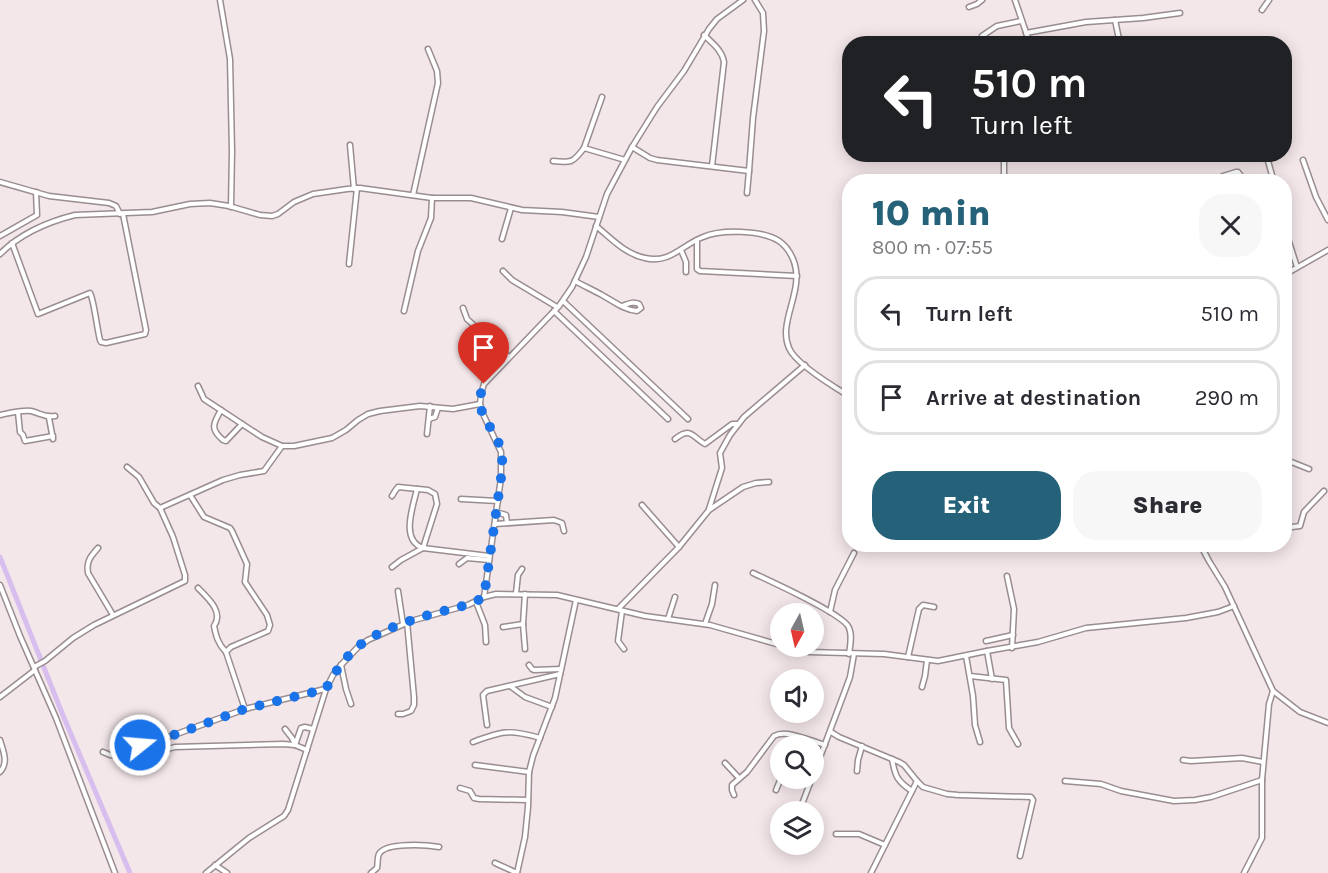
<!DOCTYPE html>
<meta charset="utf-8">
<style>
:root{--surface:#fff;--page:#f7f7f7;--text:#2b2b33;--muted:#7c7c81;--line:#e1e1e2;--accent:#256279}
body{margin:0;font-family:Karla,sans-serif;background:var(--page);color:var(--text);height:100vh;display:flex;flex-direction:column;font-size:22px;white-space:nowrap}
*{box-sizing:border-box;margin:0}
p{font-size:20px;color:var(--muted)}
.icon{flex:none;width:33px;height:33px;fill:none;stroke:currentColor;stroke-width:2;stroke-linecap:round;stroke-linejoin:round}
.map{position:relative;flex:1;overflow:hidden}
.drawer{position:absolute;left:842px;top:174px;width:450px;height:378px;display:flex;flex-direction:column;background:var(--surface);border-radius:24px;box-shadow:0 3px 15px #0003}
.drawer>*{flex:none}
.banner{position:absolute;left:842px;top:36px;width:450px;height:126px;border-radius:24px;box-shadow:0 3px 15px #0003;background:#202124;color:#fff;overflow:hidden}
.needle{width:39px;rotate:188deg}
.controls{position:absolute;left:770px;top:603px;display:grid;gap:12px}
.controls a{display:grid;place-items:center;width:54px;height:54px;border-radius:50%;background:var(--surface);box-shadow:0 3px 15px #0003;font-size:30px}
.pin{position:absolute;display:grid;place-items:center;width:51px;height:51px;color:#fff;margin:-62px -26px;border-radius:50% 50% 50% 0;rotate:-45deg;box-shadow:0 0 6px #0007}
.pin .icon{rotate:45deg}
.me{position:absolute;width:66px;margin:-33px;rotate:73deg;stroke-linejoin:round;filter:drop-shadow(0 0 4px #0008)}
.turn{display:flex;align-items:center;gap:21px;height:126px;padding:0 30px;font-size:27px}
.turn .icon{width:78px;height:78px;stroke-width:2.5}
.turn b{display:block;font-size:42px;line-height:51px}
.round{display:grid;place-items:center;flex:none;width:63px;height:63px;border-radius:24px;background:var(--page)}
.overview{display:flex;align-items:center;justify-content:space-between;height:102px;padding:0 30px}
h1{font-size:36px;font-weight:800;line-height:45px;color:var(--accent)}
.action{display:flex;gap:12px;margin-top:auto;padding:12px 30px}
.action a{flex:1;height:69px;border-radius:24px;background:var(--accent);color:#fff;font-size:24px;font-weight:800;line-height:69px;text-align:center}
.action a+a{background:var(--page);color:var(--text)}
ul{padding:0;list-style:none}
li{display:flex;align-items:center;gap:18px;height:75px;margin:0 12px 9px;padding:0 18px;border:3px solid var(--line);border-radius:24px}
li div{flex:1}
li b{display:block;font-size:22px}
li em{font-style:normal}
.map>svg:first-child{display:block}
.lines{fill:none;stroke-linecap:round;stroke-linejoin:round}
.canal{stroke:#d8beee;stroke-width:5}
.street-casing{stroke:#998d90;stroke-width:7}
.street{stroke:#fff;stroke-width:4}
.route{stroke:#1a73e8;stroke-width:10;stroke-dasharray:0 18}
</style>
<div class="map">
<svg width="1328" height="873" viewBox="0 0 1328 873">
<rect width="100%" height="100%" fill="#f4e7ea"/>
<g class="lines">
<path class="canal" d="M0 557 62 713 130 873"/>
<defs>
<g id="street">
<path d="M220 0 230 59 232 151 231 207"/>
<path d="M1015 0 1030 44"/>
<path d="M969 7 977 4 982 0"/>
<path d="M1262 10 1269 0"/>
<path d="M1115 20 1120 44"/>
<path d="M1026 33 1086 22 1143 18 1180 13"/>
<path d="M704 35C712 43 722 50 724 62L712 166"/>
<path d="M982 36 997 26 1021 21"/>
<path d="M602 97 584 148 625 160"/>
<path d="M350 145 354 189"/>
<path d="M632 147 650 158 657 160 749 171 753 118 764 31 763 13 755 0"/>
<path d="M1004 154V182"/>
<path d="M1266 154 1274 182"/>
<path d="M1303 160 1316 197 1328 220"/>
<path d="M553 161C571 163 573 163 584 148"/>
<path d="M0 182 49 196 109 203 116 206 120 214"/>
<path d="M1215 182 1223 176 1236 172H1238L1241 176V182"/>
<path d="M747 193 749 171"/>
<path d="M413 195 438 83 437 71 428 49"/>
<path d="M596 226C612 239 625 254 645 258 670 264 682 245 703 237 721 229 762 230 779 241 785 245 790 252 793 259 806 290 777 321 789 348 795 363 834 387 849 396"/>
<path d="M1284 226 1297 267"/>
<path d="M0 236 37 215 36 192"/>
<path d="M502 239 511 208"/>
<path d="M697 240V269L700 271 797 276"/>
<path d="M12 243 38 314 90 293C94 300 97 329 100 340L101 342 106 343 145 334 146 330 123 214"/>
<path d="M681 250 686 262V272"/>
<path d="M0 254C20 234 47 222 75 215L152 212 190 204 210 203 229 206 260 215 272 216 278 214 294 202 313 194 347 189 360 188 432 198H471L522 210 562 212 599 217"/>
<path d="M349 264 357 188"/>
<path d="M503 271 512 280 557 307"/>
<path d="M1284 275 1328 250"/>
<path d="M575 281C584 286 593 290 602 295 613 301 624 310 637 311L641 308 639 304C633 301 628 304 622 306"/>
<path d="M563 301 688 419"/>
<path d="M463 308 467 319 509 357"/>
<path d="M404 311 418 251 431 218 432 198"/>
<path d="M554 311 668 419"/>
<path d="M198 386 204 399 262 437 282 446"/>
<path d="M221 410C213 424 210 429 223 440L226 441 242 424"/>
<path d="M18 412 20 432 23 435 25 441 53 436"/>
<path d="M0 415C10 413 21 410 31 411 40 413 45 418 55 416"/>
<path d="M49 418 53 439"/>
<path d="M429 419 435 417 438 408"/>
<path d="M427 434 430 406"/>
<path d="M675 439C691 426 692 437 705 444L732 424H738"/>
<path d="M1284 459 1309 469"/>
<path d="M417 489C413 507 400 540 423 548L489 556"/>
<path d="M190 495 204 517 230 528 232 531 247 564 245 582 267 615 270 625 268 631 231 647 226 652 245 709"/>
<path d="M461 499 498 501"/>
<path d="M642 505 679 547"/>
<path d="M160 508 223 480 240 475 264 471 282 446H294L332 438 346 430 358 420 368 414 380 411 420 406 453 409 480 404"/>
<path d="M709 509 722 468 720 453 730 435 744 417 805 365"/>
<path d="M496 512 506 515 507 523"/>
<path d="M495 524 554 520 562 523 564 531"/>
<path d="M1284 528 1300 526 1304 512 1324 491"/>
<path d="M1200 544 1209 561 1225 587 1273 691 1300 712 1328 723"/>
<path d="M98 548C91 556 86 561 88 573L113 615"/>
<path d="M459 564 467 558 489 560"/>
<path d="M392 567 401 560 423 548 437 504 435 494 428 490 398 487 395 491 392 496"/>
<path d="M753 573C772 582 839 612 848 626 853 634 850 646 849 654"/>
<path d="M1007 576 1014 609 1012 648"/>
<path d="M0 585 20 636 56 718 115 873"/>
<path d="M198 588C208 598 224 612 214 626 216 636 218 644 226 652"/>
<path d="M398 591 403 624"/>
<path d="M516 593 518 575 522 569"/>
<path d="M525 594 523 624 525 649"/>
<path d="M484 597 501 478V452L484 416 480 404 481 394 484 384 559 306 572 287 586 257 607 194 632 147 657 107 684 71 709 29 717 19 743 0"/>
<path d="M476 602 485 625 486 642"/>
<path d="M618 609 679 547 709 510 743 487 756 483 769 482"/>
<path d="M622 611 618 641 624 649"/>
<path d="M830 612 835 590 854 553"/>
<path d="M668 619 675 597"/>
<path d="M705 624 712 604 715 585"/>
<path d="M503 627 523 624"/>
<path d="M986 641 1013 635"/>
<path d="M783 646 809 652 884 654 938 661 987 651 1038 642 1086 628 1186 618 1218 612 1234 606"/>
<path d="M987 651 992 679"/>
<path d="M966 656 973 696 975 725 980 742"/>
<path d="M908 657 919 609 923 605 934 607"/>
<path d="M341 665 346 689 351 704"/>
<path d="M529 665 532 669 534 670 561 669"/>
<path d="M34 667 45 661 73 638 94 625 185 581V575L173 537 160 508 154 503 139 477 127 467"/>
<path d="M970 676 1006 680 1009 728 1018 744"/>
<path d="M510 686 525 697 552 707"/>
<path d="M922 687 925 676 927 660"/>
<path d="M0 697 35 670"/>
<path d="M398 714H403L411 711 414 705V697L407 622"/>
<path d="M487 725 483 695 487 691 560 674"/>
<path d="M285 729 292 738 295 744"/>
<path d="M831 732 839 737 899 762 904 765 917 781 923 787 947 794 958 795 1031 797 1033 800 1020 856"/>
<path d="M0 740C3 751 9 762 0 772"/>
<path d="M473 742C502 731 509 729 540 738"/>
<path d="M295 745 301 728 305 727 313 729"/>
<path d="M103 752 110 755 118 756 140 745 174 735 245 709 325 689"/>
<path d="M146 755 175 747 283 744 295 745 307 750"/>
<path d="M892 759C895 776 897 781 912 791"/>
<path d="M1183 760 1191 761 1242 758 1263 762"/>
<path d="M725 763 739 778"/>
<path d="M475 765 529 772"/>
<path d="M857 771 858 760 862 746"/>
<path d="M813 776 846 688 850 677 854 654"/>
<path d="M1065 781 1101 784 1121 791 1174 801 1195 800 1211 797 1262 780"/>
<path d="M460 788 470 791 474 798 479 799 528 800"/>
<path d="M776 790 781 778"/>
<path d="M734 795 732 790V785L747 772 774 736C787 729 811 741 825 745"/>
<path d="M799 812 812 778"/>
<path d="M836 834H859L885 845"/>
<path d="M811 844 812 845"/>
<path d="M495 863 517 873"/>
<path d="M215 865 227 873"/>
<path d="M206 873 249 838 284 816 288 810 326 689 333 675 341 665 359 646 368 640 411 621 468 605 484 597 496 594 557 595 645 616 710 625 780 645"/>
<path d="M371 873 377 868C378 864 377 858 379 854 385 842 427 845 439 847"/>
<path d="M517 873 525 837 528 807 529 772 533 756 555 698 576 600"/>
<path d="M871 873 917 781"/>
<path d="M1244 873 1262 838V780L1269 704 1273 691"/>
</g>
</defs>
<use href="#street" class="street-casing"/>
<use href="#street" class="street"/>
</g>
<g class="lines">
<path class="route" d="M140 745 174 735 245 709 326 689C334 673 345 657 360 645 378 631 413 619 436 613 453 608 469 606 484 597L501 478C502 469 503 459 501 450 494 424 471 414 484 384"/>
</g>
</svg>
<div class="controls">
<a><svg class="needle" viewBox="-14 -14 28 28"><path d="M0-13l5 13h-10z" fill="#e53935"/><path d="M0 13l5-13h-10z" fill="#7c7c81"/></svg></a>
<a><svg class="icon" aria-label="sound" viewBox="0 0 24 24"><path d="M4 9h4l5-4v14l-5-4H4zM17 9q2 3 0 6"/></svg></a>
<a><svg class="icon" aria-label="search" viewBox="0 0 24 24"><circle cx="10" cy="10" r="6"/><path d="M15 15l6 6"/></svg></a>
<a><svg class="icon" aria-label="layers" viewBox="0 0 24 24"><path d="M12 4l9 5-9 5-9-5zM3 14l9 5 9-5"/></svg></a>
</div>
<div class="pin" style="left:484px;top:384px;background:#d93025"><svg class="icon" aria-label="arrive" viewBox="0 0 24 24"><path d="M6 21V4h12l-3 4 3 4H6"/></svg></div>
<svg class="me" style="left:140px;top:745px" viewBox="-20 -20 40 40"><circle r="17" fill="#1a73e8" stroke="#fff" stroke-width="3"/><path d="M0-11L8 9 0 5-8 9z" fill="#fff"/></svg>
<div class="banner">
<div class="turn"><svg class="icon" aria-label="left" viewBox="0 0 24 24"><path d="M17 20v-9H6M10 6l-5 5 5 5"/></svg><div><b>510 m</b>Turn left</div></div>
</div>
<section class="drawer">
<div class="overview"><div><h1>10 min</h1><p>800 m · 07:55</p></div><a class="round"><svg class="icon" aria-label="close" viewBox="0 0 24 24"><path d="M6 6l12 12M18 6L6 18"/></svg></a></div>
<ul>
<li><svg class="icon" aria-label="left" viewBox="0 0 24 24"><path d="M17 20v-9H6M10 6l-5 5 5 5"/></svg><div><b>Turn left</b></div><em>510 m</em></li>
<li><svg class="icon" aria-label="arrive" viewBox="0 0 24 24"><path d="M6 21V4h12l-3 4 3 4H6"/></svg><div><b>Arrive at destination</b></div><em>290 m</em></li>
</ul>
<div class="action"><a>Exit</a><a>Share</a></div>
</section>
</div>
